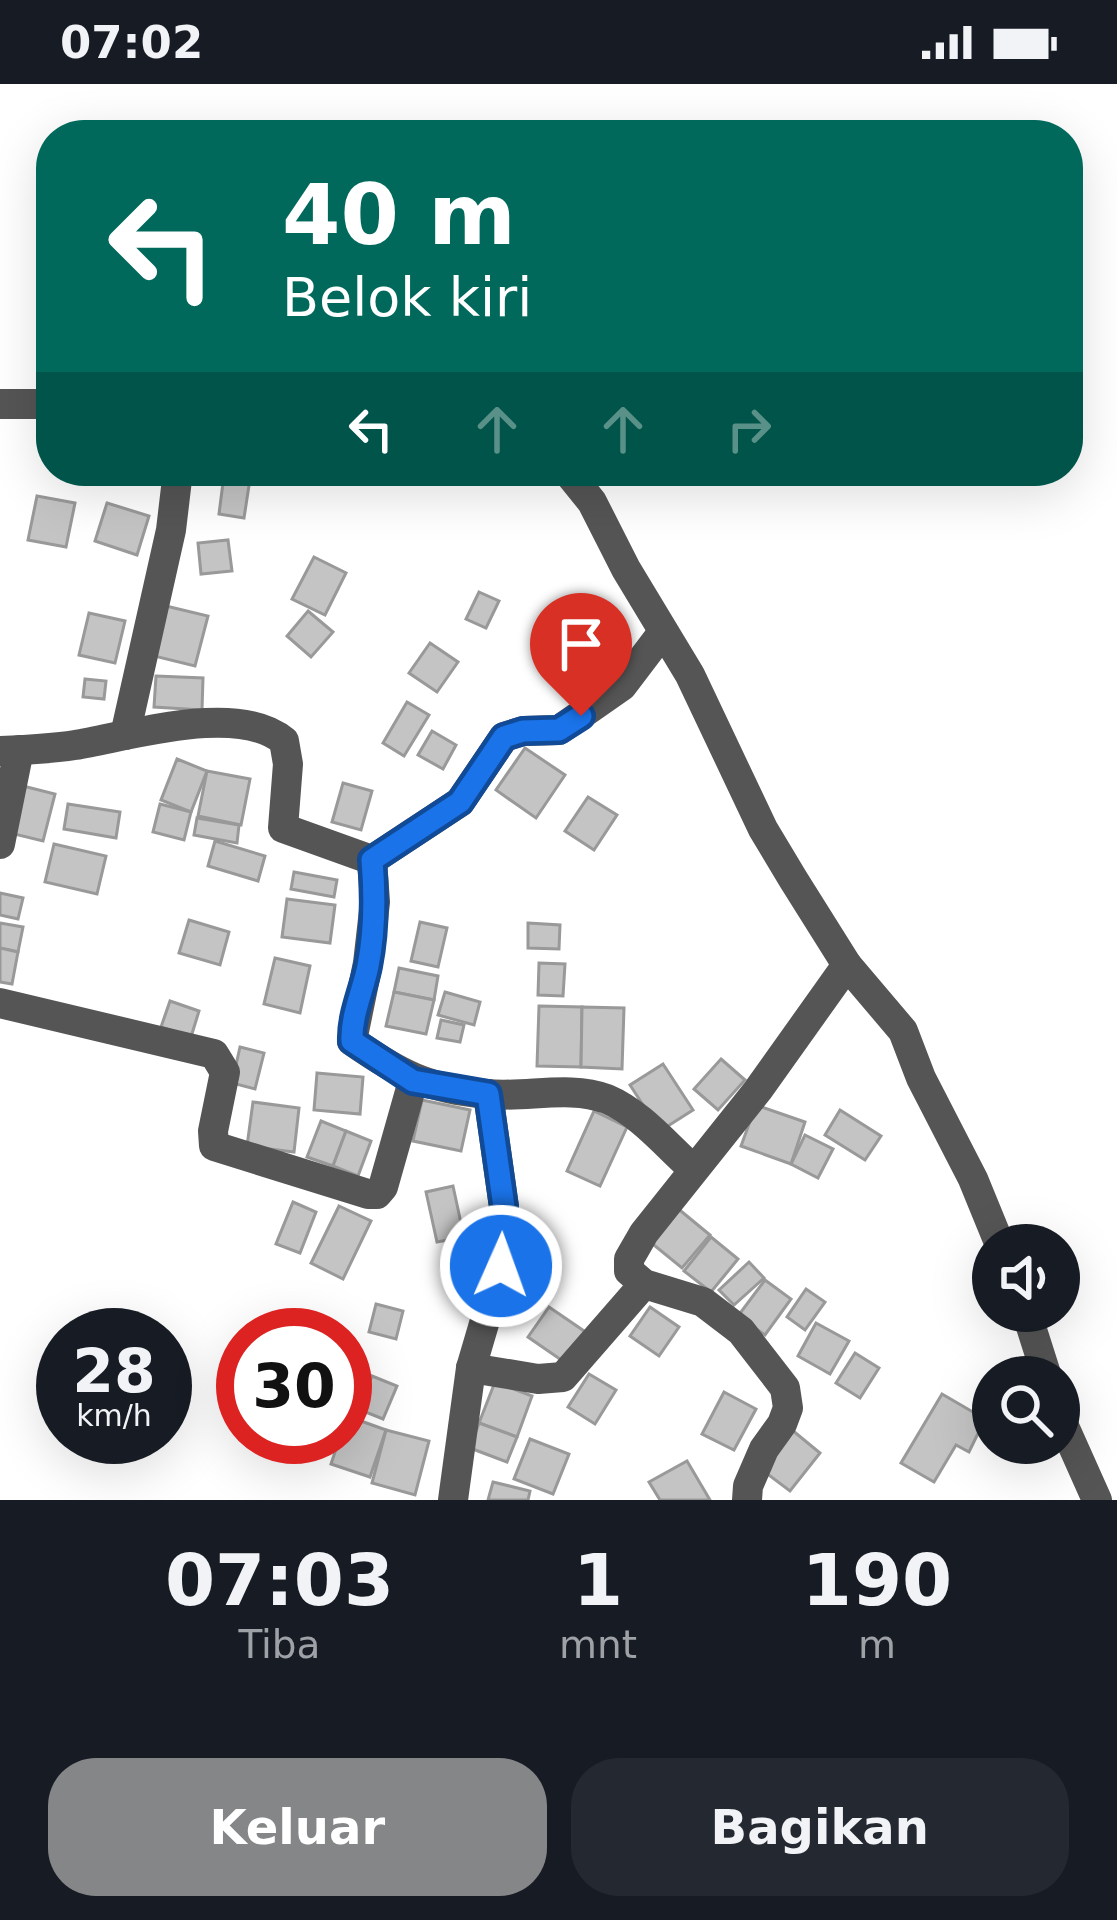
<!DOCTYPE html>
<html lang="id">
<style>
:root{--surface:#171b24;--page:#242831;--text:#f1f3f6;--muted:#9ea1a6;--accent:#858687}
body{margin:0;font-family:"DejaVu Sans",sans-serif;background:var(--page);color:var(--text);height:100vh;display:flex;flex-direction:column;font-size:45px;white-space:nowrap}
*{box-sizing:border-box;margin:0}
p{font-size:39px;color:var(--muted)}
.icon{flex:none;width:66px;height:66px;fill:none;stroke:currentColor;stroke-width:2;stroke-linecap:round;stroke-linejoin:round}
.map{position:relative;height:1416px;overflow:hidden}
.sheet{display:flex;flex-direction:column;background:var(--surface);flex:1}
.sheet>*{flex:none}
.hud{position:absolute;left:36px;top:36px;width:1047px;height:366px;border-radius:48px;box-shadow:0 12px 48px #0002;background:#00695c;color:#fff;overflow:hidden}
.buttons{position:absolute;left:972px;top:1140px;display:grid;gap:24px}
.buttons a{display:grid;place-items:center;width:108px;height:108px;border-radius:50%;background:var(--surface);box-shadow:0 12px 48px #0002;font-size:60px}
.speed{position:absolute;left:36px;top:1224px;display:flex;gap:24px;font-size:60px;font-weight:700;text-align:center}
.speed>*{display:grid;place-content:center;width:156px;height:156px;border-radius:50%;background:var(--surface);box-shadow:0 12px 48px #0002;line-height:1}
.speed small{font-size:30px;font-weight:400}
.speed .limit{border:18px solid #d22;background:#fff;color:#111}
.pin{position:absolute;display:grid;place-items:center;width:102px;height:102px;color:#fff;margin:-123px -51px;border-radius:50% 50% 50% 0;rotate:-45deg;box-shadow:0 0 12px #0007}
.pin .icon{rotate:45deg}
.me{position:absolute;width:132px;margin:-66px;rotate:2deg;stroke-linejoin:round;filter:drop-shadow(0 0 9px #0008)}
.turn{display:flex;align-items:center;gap:42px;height:252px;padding:0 48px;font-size:54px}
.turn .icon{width:156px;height:156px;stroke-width:2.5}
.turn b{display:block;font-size:84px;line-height:102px}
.lanes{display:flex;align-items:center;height:114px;padding:0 48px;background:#0003;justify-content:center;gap:60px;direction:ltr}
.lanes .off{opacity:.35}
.eta{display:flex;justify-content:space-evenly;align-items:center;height:204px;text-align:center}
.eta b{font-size:72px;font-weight:700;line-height:84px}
.primary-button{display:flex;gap:24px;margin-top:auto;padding:24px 48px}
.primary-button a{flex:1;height:138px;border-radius:48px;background:var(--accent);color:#fff;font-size:48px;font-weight:700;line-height:138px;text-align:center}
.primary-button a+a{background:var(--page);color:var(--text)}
.status{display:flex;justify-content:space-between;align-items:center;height:84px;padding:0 60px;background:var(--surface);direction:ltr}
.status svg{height:33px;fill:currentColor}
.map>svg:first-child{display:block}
.building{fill:#c4c4c4;stroke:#999;stroke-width:3}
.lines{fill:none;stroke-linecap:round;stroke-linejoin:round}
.minor{stroke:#555;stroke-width:30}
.route-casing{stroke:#114b97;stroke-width:30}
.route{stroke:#1a73e8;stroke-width:21}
</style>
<div class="status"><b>07:02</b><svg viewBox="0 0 49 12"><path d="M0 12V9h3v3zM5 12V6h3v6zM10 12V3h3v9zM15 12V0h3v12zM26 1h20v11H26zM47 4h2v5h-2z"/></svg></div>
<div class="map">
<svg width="1117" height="1416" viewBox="0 0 1117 1416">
<rect width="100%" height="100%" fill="#fff"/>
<g class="building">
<path d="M224 391 250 395 244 434 219 430Z"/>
<path d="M37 412 75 419 66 463 28 456Z"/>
<path d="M107 419 149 432 137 471 95 457Z"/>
<path d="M228 456 232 487 201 490 198 459Z"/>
<path d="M314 473 346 489 325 531 292 515Z"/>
<path d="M479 508 499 517 486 544 466 535Z"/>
<path d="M166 522 208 532 195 582 154 572Z"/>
<path d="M308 527 333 548 311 573 287 552Z"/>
<path d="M89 529 125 537 115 579 79 571Z"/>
<path d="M430 559 458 578 437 608 409 589Z"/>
<path d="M156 592 203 594 202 626 154 623Z"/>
<path d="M85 595 106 597 104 615 83 613Z"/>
<path d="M407 618 429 631 404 672 383 659Z"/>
<path d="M432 647 456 661 443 685 418 671Z"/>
<path d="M525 664 565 691 536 734 496 706Z"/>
<path d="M177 675 207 687 191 728 161 716Z"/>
<path d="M207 687 250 695 241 741 198 732Z"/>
<path d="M343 699 372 707 361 746 332 738Z"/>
<path d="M23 702 55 710 43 757 10 749Z"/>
<path d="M588 713 617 731 594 766 565 747Z"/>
<path d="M68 720 120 728 116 754 64 745Z"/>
<path d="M160 720 191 728 184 756 153 748Z"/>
<path d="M197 734 239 741 237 759 194 751Z"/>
<path d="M215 757 265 772 258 797 208 782Z"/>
<path d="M54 760 106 772 97 810 45 798Z"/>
<path d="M294 788 337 796 334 813 291 805Z"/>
<path d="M0 809 23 814 18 835 0 831Z"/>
<path d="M287 815 335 821 330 859 282 853Z"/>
<path d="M189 836 229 848 220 881 179 869Z"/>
<path d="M420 838 447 844 438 883 411 877Z"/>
<path d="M0 839 23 843 18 868 0 864Z"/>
<path d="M528 839 560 841 559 865 528 864Z"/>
<path d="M0 864 18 868 12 900 0 898Z"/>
<path d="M275 874 310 882 300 929 264 920Z"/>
<path d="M539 879 565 880 563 912 538 911Z"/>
<path d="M399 884 438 892 434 916 394 908Z"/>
<path d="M394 908 434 916 426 950 386 942Z"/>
<path d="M445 908 480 918 474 941 438 931Z"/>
<path d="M170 917 199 927 191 953 161 943Z"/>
<path d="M539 922 582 923 581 983 537 982Z"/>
<path d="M582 923 624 924 622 985 581 983Z"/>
<path d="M441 936 464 941 460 958 437 954Z"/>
<path d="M240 963 264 969 255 1005 232 999Z"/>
<path d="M721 975 745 996 718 1026 694 1005Z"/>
<path d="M663 980 693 1026 660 1047 630 1001Z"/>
<path d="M317 989 363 993 360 1030 314 1026Z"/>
<path d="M422 1016 470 1026 461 1067 413 1057Z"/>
<path d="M253 1018 299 1024 294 1068 247 1062Z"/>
<path d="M756 1021 805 1038 791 1080 741 1062Z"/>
<path d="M840 1026 881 1052 865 1076 825 1051Z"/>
<path d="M594 1027 627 1043 600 1102 567 1087Z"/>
<path d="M321 1037 346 1047 333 1082 307 1073Z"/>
<path d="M346 1047 371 1057 358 1092 333 1082Z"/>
<path d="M805 1051 833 1065 818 1094 791 1080Z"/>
<path d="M453 1102 464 1153 437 1158 426 1108Z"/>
<path d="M293 1118 316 1128 300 1169 276 1160Z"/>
<path d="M339 1122 371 1137 343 1195 311 1179Z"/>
<path d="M676 1123 710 1151 682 1184 649 1157Z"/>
<path d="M711 1153 738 1175 711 1208 684 1187Z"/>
<path d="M749 1178 764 1194 734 1221 719 1206Z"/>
<path d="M765 1196 791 1215 765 1251 738 1232Z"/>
<path d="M806 1205 825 1218 805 1246 787 1233Z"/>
<path d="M376 1220 403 1227 396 1255 369 1248Z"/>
<path d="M549 1223 587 1249 567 1280 528 1253Z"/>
<path d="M650 1223 679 1243 659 1272 630 1252Z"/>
<path d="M816 1239 849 1257 830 1290 798 1272Z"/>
<path d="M855 1269 879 1284 860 1314 836 1299Z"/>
<path d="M589 1290 616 1306 595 1340 568 1323Z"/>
<path d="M372 1292 397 1302 383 1335 358 1325Z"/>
<path d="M495 1298 532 1312 517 1353 479 1339Z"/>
<path d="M724 1308 756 1325 734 1366 702 1350Z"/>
<path d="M942 1310 985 1335 969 1368 956 1361 934 1398 901 1379Z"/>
<path d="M347 1332 386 1346 370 1393 331 1380 340 1353H345Z"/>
<path d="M479 1339 517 1353 507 1378 470 1364Z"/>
<path d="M386 1346 429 1357 415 1411 372 1399Z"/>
<path d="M792 1346 820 1369 790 1407 761 1385Z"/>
<path d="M530 1355 569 1370 553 1410 514 1395Z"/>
<path d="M687 1377 710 1416H660L649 1398Z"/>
<path d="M493 1398 530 1407 528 1416H488Z"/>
</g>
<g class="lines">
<g class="minor">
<path d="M0 320H51"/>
<path d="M567 387 592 418 626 485 690 591 763 745 793 795 847 881 903 947 921 994 973 1095 1000 1161"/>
<path d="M125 651 171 446 178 387"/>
<path d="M0 667C25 666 50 665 75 661 130 652 238 618 284 657L288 680 283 744 372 776 460 718 504 653 523 647 559 646 622 602 663 548"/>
<path d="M0 760 19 666"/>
<path d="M372 776 375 818 368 879 352 957C399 990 428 1005 487 1010 527 1014 569 1001 607 1015 640 1029 666 1061 693 1085"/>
<path d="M0 919 214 970 225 988 213 1047 214 1062 368 1110H377L383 1103 413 997"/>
<path d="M1026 1227 1047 1293"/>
<path d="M471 1284 538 1295 563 1293 644 1200"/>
<path d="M1059 1331 1097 1416"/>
<path d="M453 1416 471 1284 501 1182 504 1123 488 1010"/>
<path d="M747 1416 748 1402 764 1365 782 1340 788 1324 785 1304 741 1247 703 1218 644 1200 629 1187V1175L644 1149 758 1006 847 881"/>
</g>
</g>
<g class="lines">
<defs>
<path id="route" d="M501 1182 504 1123 488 1010 413 997 352 957C351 931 363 907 368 882 375 847 375 811 372 776L460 718 504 653 523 647 559 646 581 632"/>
</defs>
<use href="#route" class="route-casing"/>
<use href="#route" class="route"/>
</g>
</svg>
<div class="buttons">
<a><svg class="icon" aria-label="sound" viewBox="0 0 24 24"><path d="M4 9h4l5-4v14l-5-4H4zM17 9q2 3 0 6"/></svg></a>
<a><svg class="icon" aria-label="search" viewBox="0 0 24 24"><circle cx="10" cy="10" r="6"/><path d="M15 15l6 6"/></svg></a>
</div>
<div class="speed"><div>28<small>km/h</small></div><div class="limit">30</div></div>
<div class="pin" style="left:581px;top:632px;background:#d93025"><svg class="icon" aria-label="arrive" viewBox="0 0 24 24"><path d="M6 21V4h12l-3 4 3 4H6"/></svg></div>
<svg class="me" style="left:501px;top:1182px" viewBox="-20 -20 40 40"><circle r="17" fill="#1a73e8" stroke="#fff" stroke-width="3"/><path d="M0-11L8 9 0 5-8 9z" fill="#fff"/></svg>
<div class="hud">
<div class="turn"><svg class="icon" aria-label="left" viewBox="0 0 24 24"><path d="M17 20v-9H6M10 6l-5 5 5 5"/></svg><div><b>40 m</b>Belok kiri</div></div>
<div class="lanes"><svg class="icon" aria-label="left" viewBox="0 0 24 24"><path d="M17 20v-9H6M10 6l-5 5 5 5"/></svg><svg class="icon off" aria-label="ahead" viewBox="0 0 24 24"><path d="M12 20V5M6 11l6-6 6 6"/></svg><svg class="icon off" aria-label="ahead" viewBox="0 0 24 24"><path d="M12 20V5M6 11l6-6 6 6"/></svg><svg class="icon off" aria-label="right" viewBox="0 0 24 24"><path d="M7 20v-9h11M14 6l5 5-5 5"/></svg></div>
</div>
</div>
<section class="sheet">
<div class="eta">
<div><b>07:03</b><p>Tiba</p></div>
<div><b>1</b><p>mnt</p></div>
<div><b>190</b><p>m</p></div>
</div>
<div class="primary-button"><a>Keluar</a><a>Bagikan</a></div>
</section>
